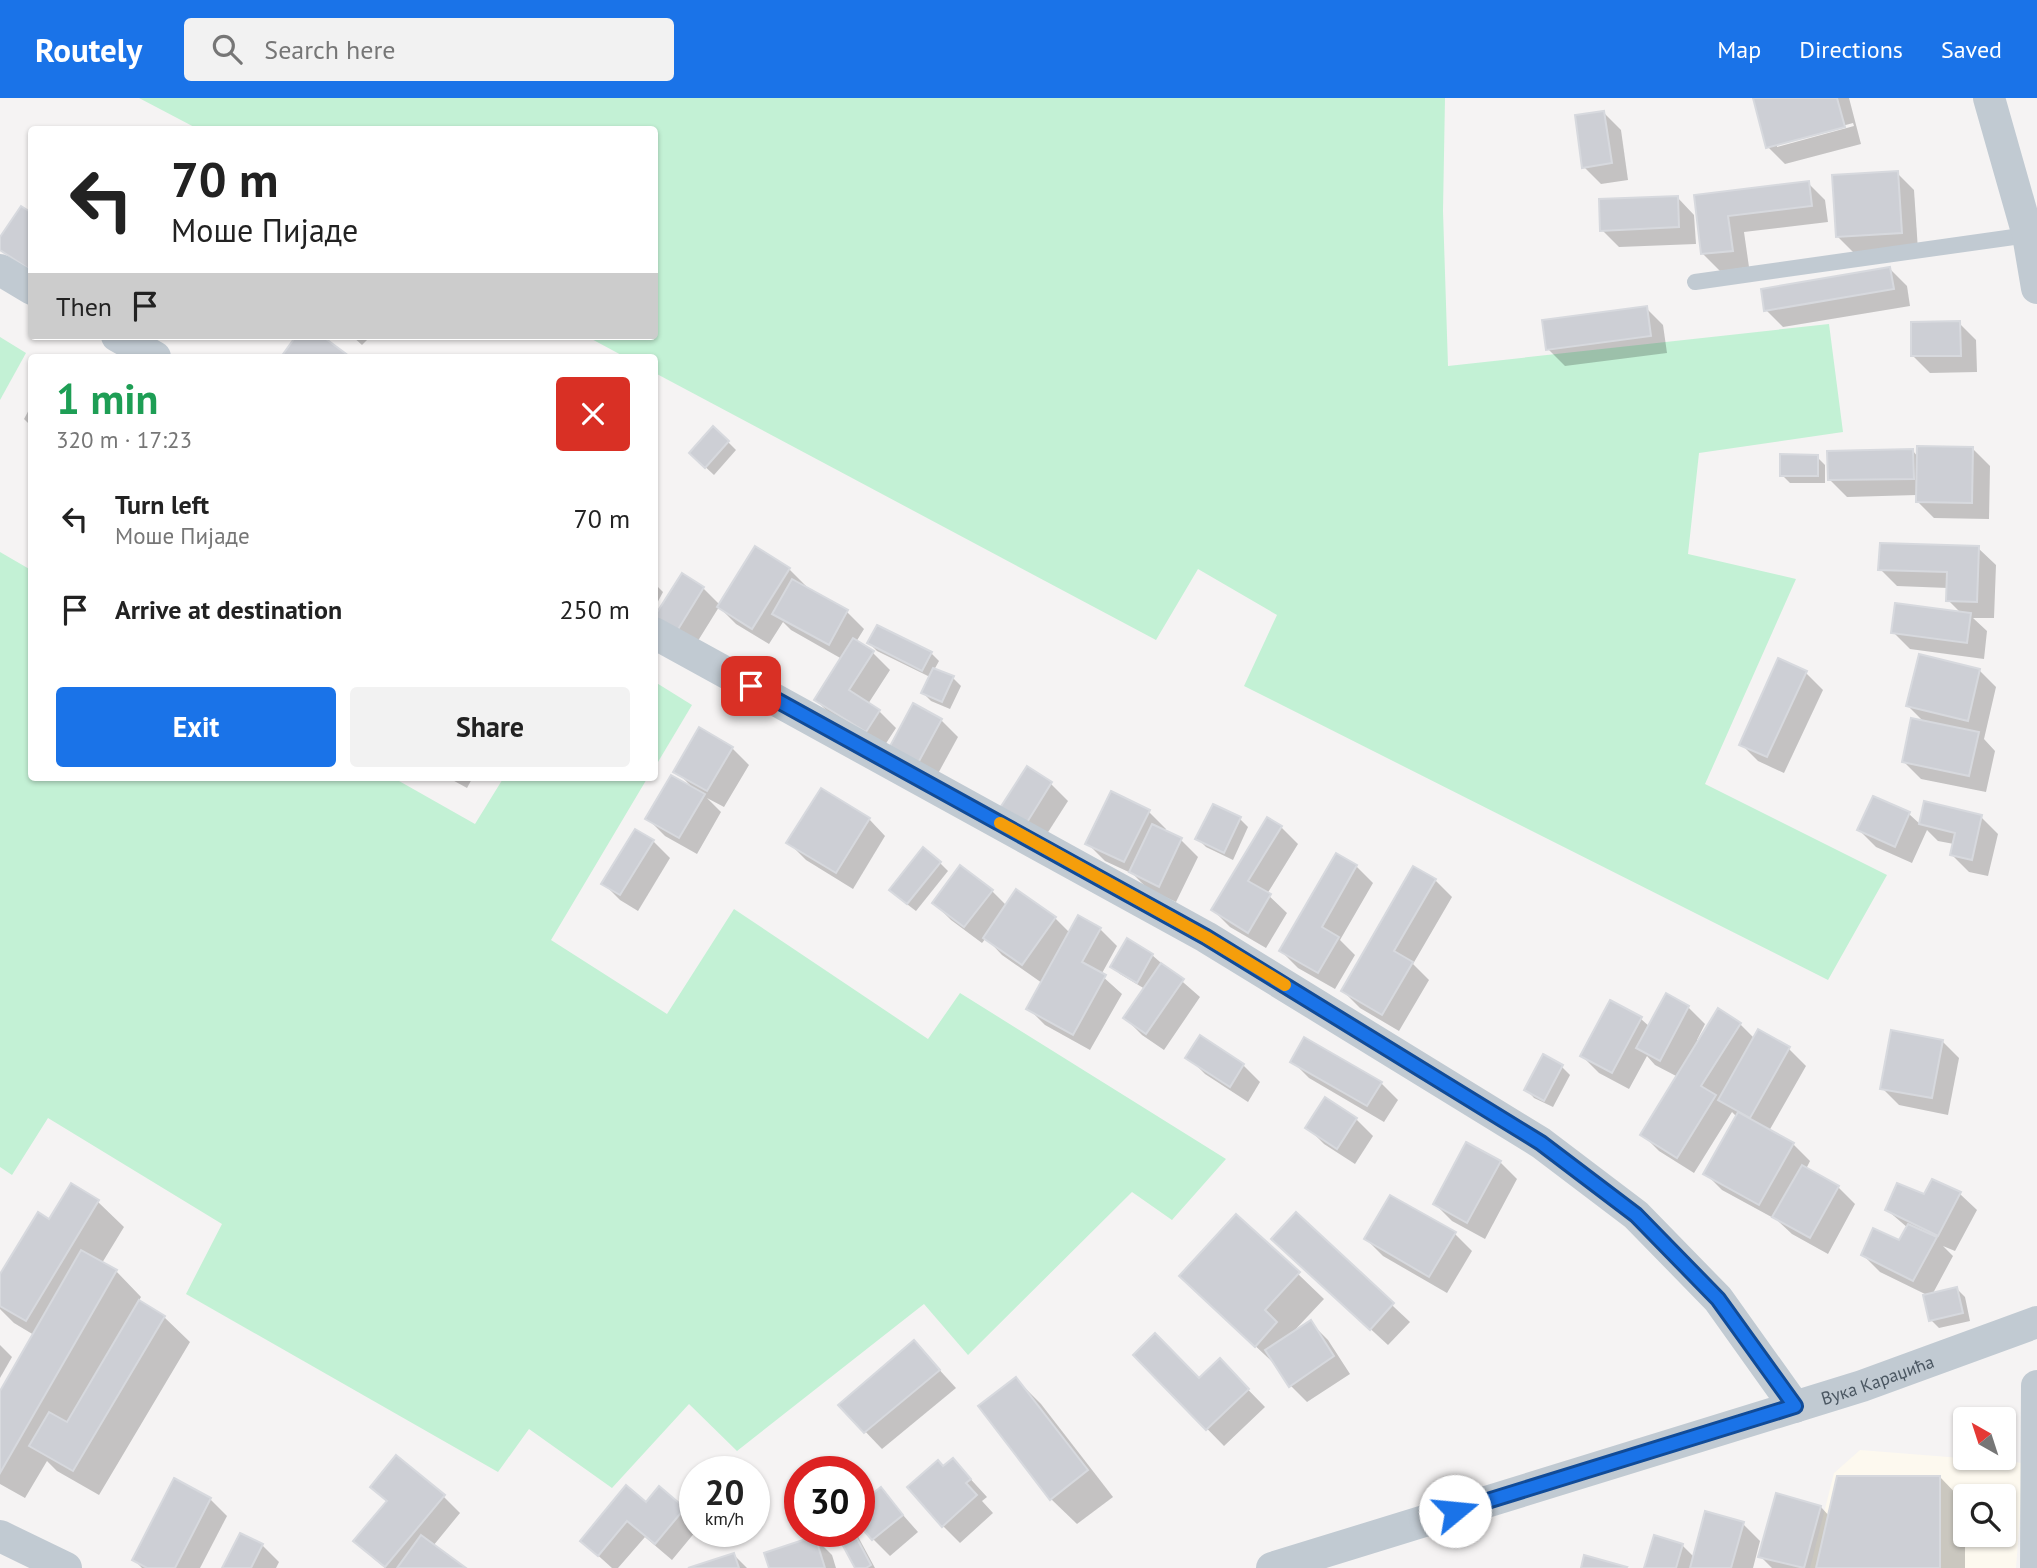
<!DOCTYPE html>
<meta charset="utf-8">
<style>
:root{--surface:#fff;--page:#f2f2f2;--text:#222;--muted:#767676;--accent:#1a73e8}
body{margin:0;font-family:"PT Sans",sans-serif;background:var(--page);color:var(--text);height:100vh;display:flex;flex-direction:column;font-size:26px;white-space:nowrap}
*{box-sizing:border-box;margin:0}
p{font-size:23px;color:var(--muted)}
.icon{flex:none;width:38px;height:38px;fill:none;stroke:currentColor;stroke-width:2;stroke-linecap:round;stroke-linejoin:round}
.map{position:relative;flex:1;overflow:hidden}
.sheet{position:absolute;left:28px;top:256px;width:630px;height:427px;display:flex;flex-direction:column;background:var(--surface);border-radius:7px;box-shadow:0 2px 5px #0004}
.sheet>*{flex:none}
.hud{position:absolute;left:28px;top:28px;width:630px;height:214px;border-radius:7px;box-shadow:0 2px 5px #0004;background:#fff;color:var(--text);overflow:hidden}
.needle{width:46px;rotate:321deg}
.buttons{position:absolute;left:1953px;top:1309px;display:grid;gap:14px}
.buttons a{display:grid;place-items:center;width:63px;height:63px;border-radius:7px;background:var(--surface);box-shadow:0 2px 5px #0004;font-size:35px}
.speed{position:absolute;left:679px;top:1358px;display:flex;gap:14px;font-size:35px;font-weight:700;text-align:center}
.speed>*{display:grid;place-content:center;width:91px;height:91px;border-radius:50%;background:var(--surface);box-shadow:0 2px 5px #0004;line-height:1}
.speed small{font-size:18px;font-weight:400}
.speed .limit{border:10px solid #d22;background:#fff;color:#111}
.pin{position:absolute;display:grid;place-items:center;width:60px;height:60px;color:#fff;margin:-30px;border-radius:14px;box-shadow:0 4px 10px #0006}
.me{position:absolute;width:77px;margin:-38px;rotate:73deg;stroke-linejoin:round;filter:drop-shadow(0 0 5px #0008)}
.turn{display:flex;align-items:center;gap:24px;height:147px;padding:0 28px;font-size:32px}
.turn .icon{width:91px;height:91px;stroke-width:2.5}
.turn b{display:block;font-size:49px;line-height:60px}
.then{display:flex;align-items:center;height:66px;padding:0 28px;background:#0003;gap:14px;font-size:26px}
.round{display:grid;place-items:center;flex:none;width:74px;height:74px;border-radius:7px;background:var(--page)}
.overview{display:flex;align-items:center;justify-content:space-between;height:119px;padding:0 28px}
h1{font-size:42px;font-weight:600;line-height:52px;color:#1e9e55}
.cta{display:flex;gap:14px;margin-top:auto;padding:14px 28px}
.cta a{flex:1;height:80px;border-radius:7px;background:var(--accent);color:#fff;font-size:28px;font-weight:600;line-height:80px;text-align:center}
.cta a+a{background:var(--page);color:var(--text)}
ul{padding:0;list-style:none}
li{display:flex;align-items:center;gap:21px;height:91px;padding:0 28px}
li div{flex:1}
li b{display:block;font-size:26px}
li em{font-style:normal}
header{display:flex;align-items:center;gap:42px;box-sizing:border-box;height:98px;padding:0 35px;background:var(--accent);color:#fff}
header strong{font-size:33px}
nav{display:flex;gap:38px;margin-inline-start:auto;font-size:24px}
.search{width:490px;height:63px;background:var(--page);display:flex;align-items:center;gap:18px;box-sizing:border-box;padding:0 24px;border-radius:7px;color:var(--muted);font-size:26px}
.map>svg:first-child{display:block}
.commercial{fill:#fdf9ef;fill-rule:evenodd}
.green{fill:#c3f1d5}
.shadow{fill:#0003;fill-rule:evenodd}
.building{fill:#cdcfd5;stroke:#d7d9de;stroke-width:2}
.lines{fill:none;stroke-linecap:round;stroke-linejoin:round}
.lane{stroke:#c1cad2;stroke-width:16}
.street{stroke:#c1cad2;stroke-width:32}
.route-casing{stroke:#114b97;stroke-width:18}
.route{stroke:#1a73e8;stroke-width:12}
.slow{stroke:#f59e0b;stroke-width:12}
.labels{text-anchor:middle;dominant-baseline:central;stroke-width:5;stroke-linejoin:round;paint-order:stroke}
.street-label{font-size:18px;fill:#4a5661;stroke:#fff}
</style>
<header>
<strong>Routely</strong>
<div class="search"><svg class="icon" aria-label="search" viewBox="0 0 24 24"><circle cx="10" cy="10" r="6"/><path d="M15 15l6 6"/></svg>Search here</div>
<nav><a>Map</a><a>Directions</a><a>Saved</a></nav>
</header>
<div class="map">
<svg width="2037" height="1470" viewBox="0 0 2037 1470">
<rect width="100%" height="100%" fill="#f5f3f3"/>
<path class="commercial" d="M1860 1352 2024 1365 2016 1470H1810L1834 1375ZM1965 1398H2004V1437H1965Z"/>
<g class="green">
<path d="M139 0H1445L1443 113 1448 268 1829 226 1843 334 1699 355 1688 456 1796 481 1705 686 1887 777 1828 882 1244 588 1277 517 1198 471 1156 542 655 275 654 259H625L586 238H654V32L198 31Z"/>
<path d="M0 239 26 255 0 302Z"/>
<path d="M0 454 31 472 32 679H392L475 726 504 679H648L551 842 667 916 734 811 928 941 960 895 1226 1061 1172 1122 1132 1094 968 1257 924 1206 737 1353 689 1306 612 1390 529 1331 498 1374 186 1196 222 1126 48 1020 12 1077 0 1069Z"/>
<path d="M655 584 692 607 655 669Z"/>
</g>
<g class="shadow">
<path d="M1755 0H1849L1861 46 1785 66 1768 49ZM1853 25 1854 28 1777 49V46Z"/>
<path d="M1604 15 1621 32 1628 82 1601 86 1584 69Z"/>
<path d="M1897 75 1914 92 1918 152 1855 156 1838 139Z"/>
<path d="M1808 85 1825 102 1828 124 1744 134 1749 169 1720 173 1703 156 1696 99Z"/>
<path d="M1677 99 1694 117 1696 146 1619 149 1602 132Z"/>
<path d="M1890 171 1907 188 1910 208 1783 229 1766 212Z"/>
<path d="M1646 210 1663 227 1667 255 1565 268 1548 251Z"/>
<path d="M1959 225 1976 242 1977 274 1930 275 1913 258Z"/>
<path d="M299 238H319L347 259H283Z"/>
<path d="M352 238H371L362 247Z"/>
<path d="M32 306V329L24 321Z"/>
<path d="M728 344 736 352 714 377 699 363Z"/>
<path d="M1973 351 1990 368 1989 421 1934 420 1917 403V397L1847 399 1830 382 1913 353 1918 359Z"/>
<path d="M1817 359 1825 367V385H1790L1782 377Z"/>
<path d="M1978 450 1996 467 1994 520H1973L1987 533 1984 561 1910 551 1893 534 1961 515 1948 502V490L1897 488 1880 471Z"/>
<path d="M789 471 806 488 805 490 847 514 864 531 856 544 873 555 890 572 868 606 879 613 896 630 883 650 833 619 816 602 842 561 791 532 783 524 769 546 736 526 719 509 691 554 670 541 703 490 720 507Z"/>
<path d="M654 485 663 494 654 511Z"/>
<path d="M869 545 931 555 939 563 934 572 953 580 961 588 950 611 931 603 923 595 930 579 877 553Z"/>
<path d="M1979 572 1996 589 1984 641 1995 653 1986 694 1921 681 1904 664 1924 624 1908 608Z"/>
<path d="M1806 575 1823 592 1784 675 1758 663 1741 646Z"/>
<path d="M941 622 958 639 935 681 908 666Z"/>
<path d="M732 650 749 667 724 709 707 700 721 714 697 756 665 738 648 721 691 688 676 673Z"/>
<path d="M1027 671 1051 686 1068 703 1043 742 1019 727Z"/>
<path d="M447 679H473L467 690Z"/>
<path d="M1873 700 1909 716 1921 727 1925 705 1981 719 1998 736 1988 778 1969 774 1952 757 1954 746 1938 743 1927 732 1912 765 1876 749 1859 732Z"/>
<path d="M1214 708 1240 721 1248 729 1233 762 1206 749 1198 741Z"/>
<path d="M1149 714 1166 731 1164 734 1181 742 1198 759 1176 804 1148 791 1133 776 1105 763 1088 746Z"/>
<path d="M869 721 885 738 853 791 806 762 789 745Z"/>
<path d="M1281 729 1298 746 1267 796 1287 815 1266 850 1230 829 1213 812Z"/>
<path d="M653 743 670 760 638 813 620 802 603 785Z"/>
<path d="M940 765 948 773 916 813 899 800Z"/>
<path d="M1356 768 1373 785 1340 842 1355 857 1335 891 1298 870 1281 853Z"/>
<path d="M1435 782 1452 799 1413 866 1429 882 1399 933 1360 910 1343 893Z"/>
<path d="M992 793 1007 808 1055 820 1070 835 1100 831 1117 848 1101 877 1122 896 1090 952 1045 927 1028 910 1042 885 1002 857 986 840 982 845 951 822 934 805Z"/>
<path d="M1127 842 1152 857 1200 899 1164 952 1142 937 1125 920 1145 891 1120 876 1112 868Z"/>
<path d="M1667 897 1688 909 1705 926 1697 942 1699 943 1740 926 1755 941 1759 934 1789 951 1806 968 1769 1033 1793 1046 1810 1063 1806 1071 1838 1089 1855 1106 1828 1156 1792 1136 1777 1122 1722 1092 1705 1075 1737 1019 1732 1014 1694 1075 1659 1053 1642 1036 1678 979 1655 967 1647 958 1629 991 1599 975 1582 958 1641 921 1650 929Z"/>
<path d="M1201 940 1243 967 1260 984 1248 1004 1205 976 1188 959Z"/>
<path d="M1942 943 1959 960 1948 1017 1899 1007 1882 990Z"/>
<path d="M1544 959 1562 969 1570 977 1553 1009 1534 1000 1526 991Z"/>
<path d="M1292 963 1381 985 1398 1002 1384 1024 1309 980Z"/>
<path d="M1325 1001 1356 1021 1373 1038 1355 1066 1324 1046 1307 1029Z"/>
<path d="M1500 1064 1517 1081 1485 1141 1452 1123 1435 1106Z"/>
<path d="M71 1088 98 1104 124 1129 102 1165 116 1173 141 1199 138 1204 164 1219 190 1244 99 1397 57 1373 47 1363 25 1400 0 1386V1296L34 1237 14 1225 0 1211V1180L50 1124Z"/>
<path d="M1960 1096 1977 1112 1955 1153 1943 1148 1953 1158 1932 1197 1957 1191 1965 1199 1970 1223 1939 1230 1931 1222 1925 1196 1880 1174 1863 1157 1900 1144 1908 1130 1887 1112 1924 1099Z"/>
<path d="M1296 1117 1410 1224 1388 1247 1291 1158Z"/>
<path d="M1455 1136 1472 1153 1447 1195 1383 1158 1366 1141Z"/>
<path d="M1298 1176 1324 1201 1292 1235 1311 1225 1328 1242 1350 1276 1307 1304 1290 1287 1279 1270 1207 1203Z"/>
<path d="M914 1244 956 1290 882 1351 840 1307Z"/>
<path d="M0 1247 12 1259 0 1280Z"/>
<path d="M1135 1257 1199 1282 1220 1263 1265 1309 1224 1348Z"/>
<path d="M1016 1281 1041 1306 1113 1399 1077 1426 1051 1401 980 1309Z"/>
<path d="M953 1362 987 1399 982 1403 993 1415 960 1445 943 1428 944 1370Z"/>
<path d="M1940 1379 1965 1405V1470H1772L1760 1458 1821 1409 1830 1419Z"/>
<path d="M372 1389 443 1398 460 1415 433 1448 463 1470H385L373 1460 356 1443 388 1405Z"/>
<path d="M880 1391 918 1434 890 1458 873 1441Z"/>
<path d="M210 1401 227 1418 200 1470H142L134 1462Z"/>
<path d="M646 1406 684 1411 695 1422 696 1433 672 1462 645 1439 618 1470H612L582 1443Z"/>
<path d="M1743 1426 1760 1443 1753 1470H1646L1682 1447 1694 1459Z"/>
<path d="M837 1433H855L875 1470H857Z"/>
<path d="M815 1440 832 1457 836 1470H771Z"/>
<path d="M262 1447 279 1464 276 1470H224Z"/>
<path d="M734 1457 747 1470H693Z"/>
</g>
<g class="building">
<path d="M1753 0H1837L1845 29 1766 50Z"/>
<path d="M1604 13 1612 65 1582 70 1575 17Z"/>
<path d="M1898 73 1902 135 1836 139 1832 77Z"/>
<path d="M1809 83 1812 108 1728 118 1733 153 1701 156 1694 97Z"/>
<path d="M1678 98 1679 129 1600 133 1599 101Z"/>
<path d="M21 108 32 115V173L0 152V139Z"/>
<path d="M1890 169 1894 191 1764 213 1761 191Z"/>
<path d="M1647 208 1651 238 1546 252 1542 222Z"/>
<path d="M1960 223 1961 258H1911V224Z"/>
<path d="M296 238H322L349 258 281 259Z"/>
<path d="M713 328 729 343 705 370 689 355Z"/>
<path d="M1917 348 1973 349 1972 405 1916 404Z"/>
<path d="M1913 351 1914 381 1828 382 1827 353Z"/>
<path d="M1780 356 1818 357V378H1780Z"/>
<path d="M1880 445 1979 448 1977 504 1946 503 1947 474 1878 472Z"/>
<path d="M755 448 790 470 752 531 717 509Z"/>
<path d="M682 475 704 489 674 538 654 526V519Z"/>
<path d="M792 481 848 512 829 547 772 516Z"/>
<path d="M1895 505 1971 515 1967 545 1891 535Z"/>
<path d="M877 527 932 554 922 573 867 545Z"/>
<path d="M853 540 874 553 849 592 880 612 866 634 814 602Z"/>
<path d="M1919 556 1980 571 1968 623 1906 608Z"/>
<path d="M1778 560 1807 573 1767 659 1739 647Z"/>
<path d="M933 570 954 578 942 604 921 595Z"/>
<path d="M913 605 942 621 918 665 889 650Z"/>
<path d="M1911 620 1979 634 1969 678 1902 664Z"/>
<path d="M699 629 733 649 707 693 673 674Z"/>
<path d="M1027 668 1052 684 1026 726 1000 710Z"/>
<path d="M671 677 705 696 679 740 645 721Z"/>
<path d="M821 690 870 720 836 775 786 745Z"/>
<path d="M1111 693 1150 712 1124 764 1085 746Z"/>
<path d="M1873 698 1910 714 1895 749 1857 732Z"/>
<path d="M1924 703 1982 717 1972 762 1950 757 1955 735 1919 726Z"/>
<path d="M1213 706 1241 719 1224 755 1195 741Z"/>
<path d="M1267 719 1282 728 1248 783 1271 796 1248 835 1211 812Z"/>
<path d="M1152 726 1182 740 1159 789 1129 774Z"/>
<path d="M635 731 654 742 620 797 601 786Z"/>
<path d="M923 749 941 764 907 806 889 792Z"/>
<path d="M1336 755 1357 767 1322 829 1339 839 1318 875 1279 853Z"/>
<path d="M960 767 993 792 964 829 932 805Z"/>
<path d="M1413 768 1436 781 1394 853 1413 864 1382 917 1341 893Z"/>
<path d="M1016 791 1056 819 1022 867 983 840Z"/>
<path d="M1078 817 1101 830 1082 864 1106 877 1073 937 1026 911Z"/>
<path d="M1127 840 1153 856 1137 885 1110 869Z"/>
<path d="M1161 865 1184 881 1146 936 1123 920Z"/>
<path d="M1666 895 1689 908 1660 963 1636 950Z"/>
<path d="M1610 902 1642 919 1612 975 1580 958Z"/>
<path d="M1718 910 1741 925 1701 988 1716 997 1677 1060 1640 1037Z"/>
<path d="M1758 931 1790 949 1750 1020 1718 1002Z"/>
<path d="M1891 932 1943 942 1932 1000 1880 991Z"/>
<path d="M1200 937 1244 966 1230 989 1185 960Z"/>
<path d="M1304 939 1382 984 1367 1008 1290 964Z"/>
<path d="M1543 956 1563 967 1544 1003 1524 992Z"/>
<path d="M1325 999 1357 1020 1337 1051 1305 1030Z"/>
<path d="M1738 1014 1794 1045 1759 1107 1703 1076Z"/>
<path d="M1466 1044 1501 1063 1467 1125 1433 1106Z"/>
<path d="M1802 1067 1839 1088 1810 1140 1772 1119Z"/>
<path d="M1932 1081 1961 1094 1938 1138 1885 1112 1897 1085 1924 1096Z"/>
<path d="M71 1085 99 1102 26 1223 0 1208V1176L38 1114 49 1121Z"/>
<path d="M1390 1097 1456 1134 1429 1179 1364 1141Z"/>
<path d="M1296 1114 1394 1205 1370 1232 1271 1141Z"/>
<path d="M1236 1116 1300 1174 1265 1212 1277 1224 1255 1249 1179 1178Z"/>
<path d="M1908 1126 1937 1139 1913 1183 1861 1157 1873 1130 1899 1142Z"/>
<path d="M81 1152 117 1172 0 1375V1293Z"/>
<path d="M1957 1189 1963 1215 1929 1223 1923 1197Z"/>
<path d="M139 1202 165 1218 73 1373 29 1348 49 1314 67 1324Z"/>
<path d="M1311 1222 1334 1258 1289 1289 1265 1252Z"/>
<path d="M1155 1235 1199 1280 1220 1260 1249 1291 1206 1332 1133 1257Z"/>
<path d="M914 1242 940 1272 864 1335 838 1307Z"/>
<path d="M1016 1279 1088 1372 1050 1402 978 1308Z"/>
<path d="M396 1357 445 1397 385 1469 353 1443 387 1403 370 1389Z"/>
<path d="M953 1360 971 1381 966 1385 977 1397 942 1429 907 1389 938 1362 943 1368Z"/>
<path d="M1837 1378H1940V1470H1816Z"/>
<path d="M174 1380 211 1400 175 1470H147L132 1462Z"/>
<path d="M626 1387 646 1404 659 1388 685 1410 655 1446 627 1423 598 1458 580 1443Z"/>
<path d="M881 1389 903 1417 872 1442 859 1427V1406Z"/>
<path d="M1776 1395 1821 1408 1804 1470 1758 1459Z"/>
<path d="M1705 1413 1744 1424 1731 1470H1690Z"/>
<path d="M835 1433H853L871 1467 866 1470H855Z"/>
<path d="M240 1435 263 1446 251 1470H222Z"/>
<path d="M421 1437 466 1470H397Z"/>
<path d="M1654 1437 1683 1446 1676 1470H1644Z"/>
<path d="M815 1438 825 1470H769L764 1455Z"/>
<path d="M734 1455 739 1470H688Z"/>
<path d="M1584 1457 1627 1469 1626 1470H1581Z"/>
</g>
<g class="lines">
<path class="lane" d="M1695 184 2028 137"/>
<g class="street">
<path d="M1989 0 2028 137 2037 190"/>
<path d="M0 172 32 191"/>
<path d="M117 238 155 259"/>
<path d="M654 535 1206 839 1541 1045 1636 1117 1718 1201 1795 1309"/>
<path d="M0 1438 66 1470"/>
<path id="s1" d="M1272 1470 1862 1288 2037 1224"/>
<path d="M2036 1470 2037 1288"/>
</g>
</g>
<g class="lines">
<defs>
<path id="route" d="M751 588 1206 839 1541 1045 1636 1117 1718 1201 1795 1308 1455 1413"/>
</defs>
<use href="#route" class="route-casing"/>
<use href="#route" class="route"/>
<path class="slow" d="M1000 725 1206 839 1285 887"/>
</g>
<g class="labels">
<g class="street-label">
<text stroke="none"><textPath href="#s1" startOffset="634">Вука Караџића</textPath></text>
</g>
</g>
</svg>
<div class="buttons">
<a><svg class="needle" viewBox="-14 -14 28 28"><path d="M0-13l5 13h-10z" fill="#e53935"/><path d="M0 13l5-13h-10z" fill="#767676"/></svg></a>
<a><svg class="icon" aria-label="search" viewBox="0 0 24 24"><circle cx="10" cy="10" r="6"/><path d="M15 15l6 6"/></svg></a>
</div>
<div class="speed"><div>20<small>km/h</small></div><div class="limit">30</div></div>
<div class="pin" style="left:751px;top:588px;background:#d93025"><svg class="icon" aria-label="arrive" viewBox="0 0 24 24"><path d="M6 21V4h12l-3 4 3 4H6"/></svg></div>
<svg class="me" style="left:1455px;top:1413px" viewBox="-20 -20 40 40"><circle r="19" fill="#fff"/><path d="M0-13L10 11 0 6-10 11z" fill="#1a73e8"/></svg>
<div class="hud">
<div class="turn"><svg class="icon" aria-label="left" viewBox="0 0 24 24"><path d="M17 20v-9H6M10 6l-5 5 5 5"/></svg><div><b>70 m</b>Моше Пијаде</div></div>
<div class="then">Then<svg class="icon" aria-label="arrive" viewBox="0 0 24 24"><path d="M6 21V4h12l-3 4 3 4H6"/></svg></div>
</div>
<section class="sheet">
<div class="overview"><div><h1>1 min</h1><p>320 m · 17:23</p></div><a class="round" style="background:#d93025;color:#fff"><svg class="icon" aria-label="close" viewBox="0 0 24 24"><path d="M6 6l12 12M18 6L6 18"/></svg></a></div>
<ul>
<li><svg class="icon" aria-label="left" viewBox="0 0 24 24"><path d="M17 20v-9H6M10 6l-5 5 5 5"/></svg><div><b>Turn left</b><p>Моше Пијаде</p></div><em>70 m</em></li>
<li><svg class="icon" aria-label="arrive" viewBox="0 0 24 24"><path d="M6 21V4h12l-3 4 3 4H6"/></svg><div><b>Arrive at destination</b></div><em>250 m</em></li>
</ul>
<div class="cta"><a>Exit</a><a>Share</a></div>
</section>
</div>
